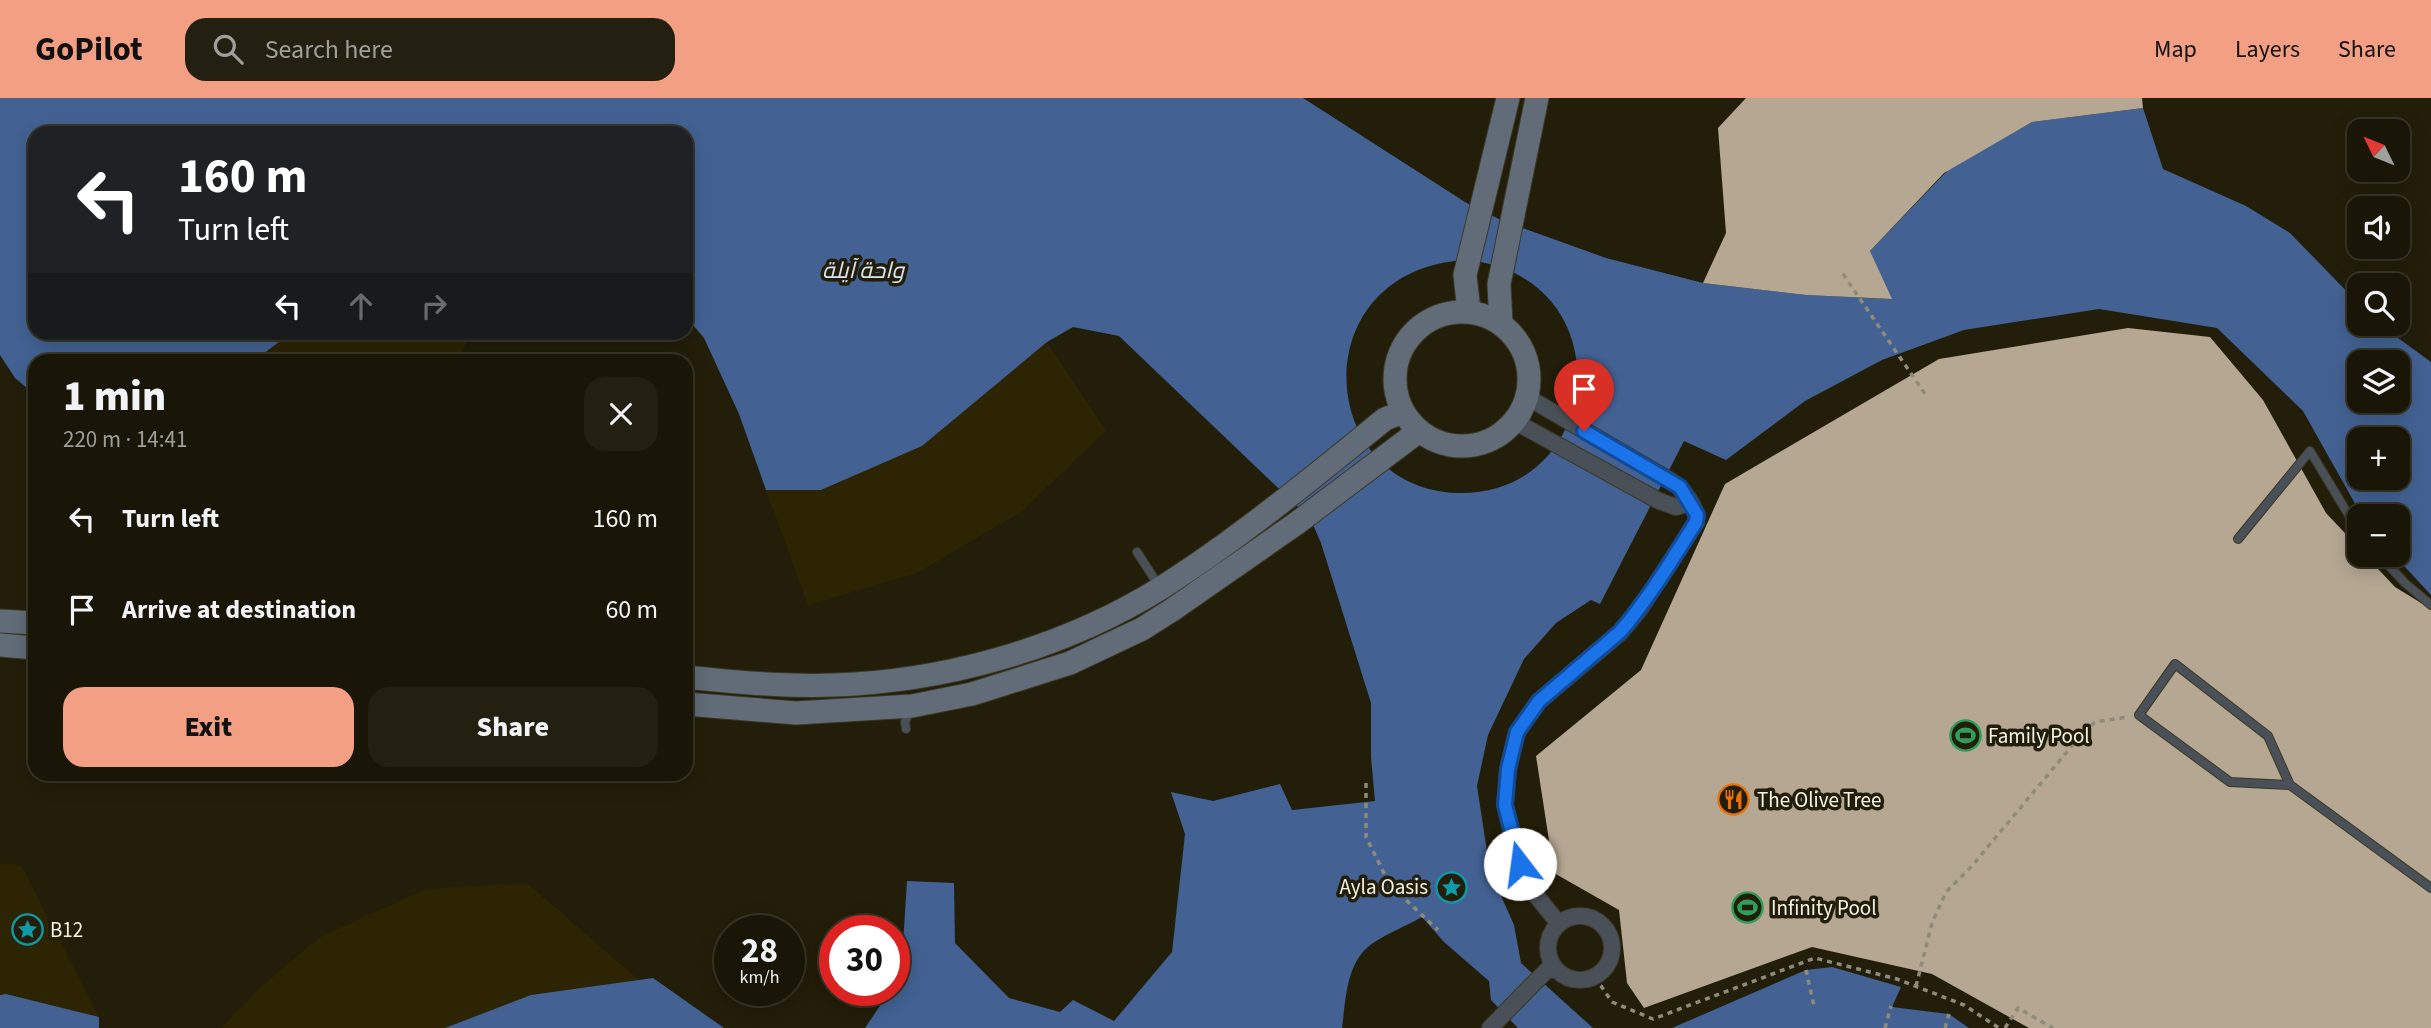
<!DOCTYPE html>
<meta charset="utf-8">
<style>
:root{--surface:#1a1607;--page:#231f11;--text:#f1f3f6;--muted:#9f9f9b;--line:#383528;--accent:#f39f84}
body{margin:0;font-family:"Source Sans 3",Cairo,sans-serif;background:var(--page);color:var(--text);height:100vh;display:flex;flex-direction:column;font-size:26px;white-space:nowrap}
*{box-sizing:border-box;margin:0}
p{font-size:23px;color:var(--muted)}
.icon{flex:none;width:38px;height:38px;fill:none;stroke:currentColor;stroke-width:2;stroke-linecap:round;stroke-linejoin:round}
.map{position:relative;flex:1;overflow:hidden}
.panel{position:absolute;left:28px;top:256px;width:665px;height:427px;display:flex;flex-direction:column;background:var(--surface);border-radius:21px;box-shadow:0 4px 18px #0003,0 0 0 2px var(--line)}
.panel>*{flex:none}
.banner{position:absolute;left:28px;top:28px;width:665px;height:214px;border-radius:21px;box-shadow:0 4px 18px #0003,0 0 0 2px var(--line);background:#202124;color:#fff;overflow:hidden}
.needle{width:46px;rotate:313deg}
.buttons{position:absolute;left:2347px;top:21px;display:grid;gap:14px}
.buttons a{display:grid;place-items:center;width:63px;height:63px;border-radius:14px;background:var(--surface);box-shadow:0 4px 18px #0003,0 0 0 2px var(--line);font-size:35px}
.speed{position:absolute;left:714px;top:817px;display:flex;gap:14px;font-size:35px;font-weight:700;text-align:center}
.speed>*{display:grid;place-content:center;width:91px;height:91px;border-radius:50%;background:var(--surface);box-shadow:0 4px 18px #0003,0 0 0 2px var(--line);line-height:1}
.speed small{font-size:18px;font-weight:400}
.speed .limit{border:10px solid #d22;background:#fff;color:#111}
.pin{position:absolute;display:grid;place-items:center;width:60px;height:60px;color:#fff;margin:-72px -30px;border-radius:50% 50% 50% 0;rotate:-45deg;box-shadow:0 0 7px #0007}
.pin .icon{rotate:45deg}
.me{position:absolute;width:77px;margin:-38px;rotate:345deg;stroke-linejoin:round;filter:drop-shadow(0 0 5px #0008)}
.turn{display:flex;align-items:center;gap:24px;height:147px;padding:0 35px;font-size:32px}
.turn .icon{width:91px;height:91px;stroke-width:2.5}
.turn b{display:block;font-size:49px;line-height:60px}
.lanes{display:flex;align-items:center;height:66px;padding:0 35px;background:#0003;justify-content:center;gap:35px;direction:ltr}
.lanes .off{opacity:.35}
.round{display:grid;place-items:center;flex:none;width:74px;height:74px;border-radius:21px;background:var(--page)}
.headline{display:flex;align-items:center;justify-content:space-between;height:119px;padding:0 35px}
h1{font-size:42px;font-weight:800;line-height:52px}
.primary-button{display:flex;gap:14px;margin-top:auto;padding:14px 35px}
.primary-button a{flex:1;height:80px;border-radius:21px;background:var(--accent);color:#111;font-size:28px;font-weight:800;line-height:80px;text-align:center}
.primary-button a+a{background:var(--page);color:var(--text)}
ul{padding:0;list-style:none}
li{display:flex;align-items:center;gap:21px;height:91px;padding:0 35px}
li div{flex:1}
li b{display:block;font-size:26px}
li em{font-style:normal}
header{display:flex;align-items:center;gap:42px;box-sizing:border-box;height:98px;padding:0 35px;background:var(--accent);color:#111}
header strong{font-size:33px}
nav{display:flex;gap:38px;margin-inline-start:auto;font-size:24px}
.search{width:490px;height:63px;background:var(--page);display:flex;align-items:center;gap:18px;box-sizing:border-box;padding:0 24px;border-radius:21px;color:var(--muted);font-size:26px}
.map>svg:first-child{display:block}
.sand{fill:#2c2403}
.water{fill:#436293;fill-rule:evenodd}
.building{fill:#b5a792}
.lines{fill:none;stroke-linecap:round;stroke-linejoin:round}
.lane-casing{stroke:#3b3824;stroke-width:10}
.street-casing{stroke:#3b3824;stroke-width:18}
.secondary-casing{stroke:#3b3824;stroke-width:25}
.path{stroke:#8e8b7a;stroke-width:3.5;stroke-dasharray:5 5;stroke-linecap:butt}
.lane{stroke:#495057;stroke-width:8}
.street{stroke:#495057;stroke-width:16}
.secondary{stroke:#616c78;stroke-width:23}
.route-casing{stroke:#114b97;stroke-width:18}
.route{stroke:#1a73e8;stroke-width:12}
.labels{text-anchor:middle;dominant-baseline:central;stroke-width:7;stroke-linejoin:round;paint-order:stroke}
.poi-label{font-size:21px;fill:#f5f3e6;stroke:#221e09;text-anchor:start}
.water-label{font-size:23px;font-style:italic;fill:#d8e2f1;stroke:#221e09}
</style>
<header>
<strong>GoPilot</strong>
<div class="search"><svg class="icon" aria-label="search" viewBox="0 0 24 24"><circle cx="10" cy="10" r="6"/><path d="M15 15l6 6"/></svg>Search here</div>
<nav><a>Map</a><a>Layers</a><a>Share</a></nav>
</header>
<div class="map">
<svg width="2431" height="930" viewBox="0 0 2431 930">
<rect width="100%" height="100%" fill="#221e09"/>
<g class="sand">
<path d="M291 235V234L474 235 455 262H255Z"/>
<path d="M1047 244 1106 333 1021 414 917 475 808 507 766 392H821L922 348Z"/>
<path d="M0 766 21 767 99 919 6 896 0 897Z"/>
<path d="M527 785 639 882 531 897 445 930H222L257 892 320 839 426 791Z"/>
</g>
<g class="water">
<path d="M0 0H1303L1465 104 1503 123 1606 160 1703 185 1806 197 1891 201 1870 153 1949 71 2032 24 2143 10 2163 71 2246 108 2290 135 2359 206V226H2379L2431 264V497L2394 457H2398V418H2362L2303 313 2217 230 2099 211 1964 232 1882 262 1805 303 1726 362 1684 343 1600 506 1591 502 1556 525 1524 561 1488 637 1477 688 1490 773 1514 827 1521 865 1593 930H1518L1491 902 1489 883 1444 844 1422 819C1406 828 1388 835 1373 845 1346 863 1346 901 1342 930H865L890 893 894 892V886L901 877 907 783 954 785 955 845 1009 900 1060 914 1073 902 1114 923 1172 854 1185 736 1171 694 1213 703 1280 686 1292 712 1375 703 1371 659V605L1321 445 1314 429 1301 412 1119 238 1073 229 1047 244 922 348 821 392H766L739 316 704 240 686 219V35H35V234L291 235 255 262H35V297L15 280 0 257ZM1466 162C1625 177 1606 398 1458 395 1314 391 1302 171 1466 162ZM2359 264H2398V303H2359ZM2359 341H2398V380H2359Z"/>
<path d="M1832 869 1901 889 1892 909 1949 916 1969 930H1672L1806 872Z"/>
<path d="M653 880 724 930H445L531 897Z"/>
<path d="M6 896 99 919V930H0V897Z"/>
</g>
<g class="building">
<path d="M1746 0H2142L2143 10 2032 24 1944 75 1870 153 1892 201 1806 197 1703 185 1726 135 1718 30Z"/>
<path d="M2128 230 2210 239 2263 302 2326 415 2359 450V457H2365L2395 489 2431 511V930H2029L1932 876 1812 849 1644 910 1627 885 1619 812 1554 775 1536 658 1641 572 1725 386 1939 261Z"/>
</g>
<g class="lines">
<defs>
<g id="lane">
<path d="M2238 441 2310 353 2359 434"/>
<path d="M1137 454 1159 488"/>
<path d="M2379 457 2405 485 2431 507"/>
<path d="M906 631 905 624 911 610"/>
<path d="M2290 687 2230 684 2139 617 2175 566 2268 638 2290 687 2431 790"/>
</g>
<g id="street">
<path d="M1527 299 1671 383C1683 391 1698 409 1696 424L1640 511 1620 535 1539 603 1517 634 1508 671 1505 707 1514 746 1526 785 1559 826"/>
<path d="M1514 323 1659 403 1676 409 1689 405"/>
<circle cx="1580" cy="850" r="32"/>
<path d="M1490 930 1547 872H1556"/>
</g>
<g id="secondary">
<path d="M1469 213 1465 177 1508 0"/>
<circle cx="1462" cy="281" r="67"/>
<path d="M1501 225 1499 186 1537 0"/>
<path d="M0 523 35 525"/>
<path d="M0 547 35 550"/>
<path d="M686 579C742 585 799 590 855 586 961 579 1071 546 1161 490 1240 440 1312 380 1385 321L1403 314"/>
<path d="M686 606 796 615 912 608 972 596 1070 565 1142 531 1172 512 1297 425 1419 333"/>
</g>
</defs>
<use href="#lane" class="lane-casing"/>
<use href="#street" class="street-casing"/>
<use href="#secondary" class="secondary-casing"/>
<g class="path">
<path d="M1843 176 1925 296"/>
<path d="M1366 685V739L1390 787 1438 832"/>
<path d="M1806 872 1814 908"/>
<path d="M1593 881 1601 888 1612 904 1653 921 1815 860 1897 881 1964 907 1999 930"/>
<path d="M1916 888 1932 825 1946 794 1971 769 2076 643 2095 624 2127 619"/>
<path d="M1885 930 1891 908"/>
<path d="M1945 930 1949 916"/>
<path d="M2005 930 2018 910 2053 930"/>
</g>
<use href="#lane" class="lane"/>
<use href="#street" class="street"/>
<use href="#secondary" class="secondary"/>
</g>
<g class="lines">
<defs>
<path id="route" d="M1520 766 1505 707 1508 671 1517 634 1539 603 1620 534C1649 500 1672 462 1696 424L1697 417 1680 389 1584 333"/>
</defs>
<use href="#route" class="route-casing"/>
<use href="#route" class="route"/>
</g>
<defs>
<symbol id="stadium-ring" viewBox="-11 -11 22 22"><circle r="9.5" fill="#221e09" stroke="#2e9e5b" stroke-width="1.5"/><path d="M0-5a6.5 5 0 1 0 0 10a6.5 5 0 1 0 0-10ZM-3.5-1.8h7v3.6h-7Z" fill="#2e9e5b"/></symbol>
<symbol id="restaurant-ring" viewBox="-11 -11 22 22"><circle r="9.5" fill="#221e09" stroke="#e8710a" stroke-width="1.5"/><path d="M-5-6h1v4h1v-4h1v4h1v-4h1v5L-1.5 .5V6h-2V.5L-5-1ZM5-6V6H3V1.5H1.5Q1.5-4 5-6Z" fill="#e8710a"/></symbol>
<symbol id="sight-ring" viewBox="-11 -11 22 22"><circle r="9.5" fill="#221e09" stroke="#0f9aa8" stroke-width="1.5"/><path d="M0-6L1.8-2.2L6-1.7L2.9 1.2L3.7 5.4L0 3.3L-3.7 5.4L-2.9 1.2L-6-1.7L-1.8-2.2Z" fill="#0f9aa8"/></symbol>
</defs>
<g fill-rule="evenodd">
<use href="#stadium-ring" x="1948" y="620" width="35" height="35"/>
<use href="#restaurant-ring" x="1716" y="684" width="35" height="35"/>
<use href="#sight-ring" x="1434" y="772" width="35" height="35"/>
<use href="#stadium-ring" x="1730" y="792" width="35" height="35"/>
<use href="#sight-ring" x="10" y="814" width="35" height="35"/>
</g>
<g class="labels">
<g class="poi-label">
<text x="1988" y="638">Family Pool</text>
<text x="1757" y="702">The Olive Tree</text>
<text x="1428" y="789" text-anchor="end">Ayla Oasis</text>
<text x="1771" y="810">Infinity Pool</text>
<text x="50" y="832">B12</text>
</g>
<g class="water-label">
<text x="863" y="172">واحة آيلة</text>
</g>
</g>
</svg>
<div class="buttons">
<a><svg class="needle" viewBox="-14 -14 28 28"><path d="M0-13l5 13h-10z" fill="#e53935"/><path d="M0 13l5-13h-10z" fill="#9f9f9b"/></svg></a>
<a><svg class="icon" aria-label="sound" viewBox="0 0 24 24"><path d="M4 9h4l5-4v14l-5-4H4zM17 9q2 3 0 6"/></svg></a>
<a><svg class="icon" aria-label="search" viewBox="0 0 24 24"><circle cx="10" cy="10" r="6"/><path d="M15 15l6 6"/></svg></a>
<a><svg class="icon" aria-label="layers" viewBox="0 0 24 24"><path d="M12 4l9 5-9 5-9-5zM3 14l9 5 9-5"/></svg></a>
<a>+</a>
<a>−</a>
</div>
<div class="speed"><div>28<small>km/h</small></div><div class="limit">30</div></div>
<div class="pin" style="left:1584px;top:333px;background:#d93025"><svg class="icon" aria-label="arrive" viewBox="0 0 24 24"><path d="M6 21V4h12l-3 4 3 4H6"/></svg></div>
<svg class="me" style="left:1520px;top:766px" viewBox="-20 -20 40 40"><circle r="19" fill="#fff"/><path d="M0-13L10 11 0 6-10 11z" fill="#1a73e8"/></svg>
<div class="banner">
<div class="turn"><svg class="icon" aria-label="left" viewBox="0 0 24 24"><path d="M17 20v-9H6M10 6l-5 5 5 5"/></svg><div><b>160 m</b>Turn left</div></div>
<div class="lanes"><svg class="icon" aria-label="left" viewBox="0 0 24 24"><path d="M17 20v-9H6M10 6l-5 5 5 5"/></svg><svg class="icon off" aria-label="ahead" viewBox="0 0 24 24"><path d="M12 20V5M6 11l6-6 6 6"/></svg><svg class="icon off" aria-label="right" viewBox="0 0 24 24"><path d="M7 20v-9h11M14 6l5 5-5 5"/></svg></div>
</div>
<section class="panel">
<div class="headline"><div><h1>1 min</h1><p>220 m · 14:41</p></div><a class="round"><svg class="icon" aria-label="close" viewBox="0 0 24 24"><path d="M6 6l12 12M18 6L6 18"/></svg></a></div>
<ul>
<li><svg class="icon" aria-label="left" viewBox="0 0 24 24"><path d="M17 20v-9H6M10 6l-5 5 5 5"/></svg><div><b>Turn left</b></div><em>160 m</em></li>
<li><svg class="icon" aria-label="arrive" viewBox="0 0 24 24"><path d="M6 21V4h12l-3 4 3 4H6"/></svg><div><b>Arrive at destination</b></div><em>60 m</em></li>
</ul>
<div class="primary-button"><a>Exit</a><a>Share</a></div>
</section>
</div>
